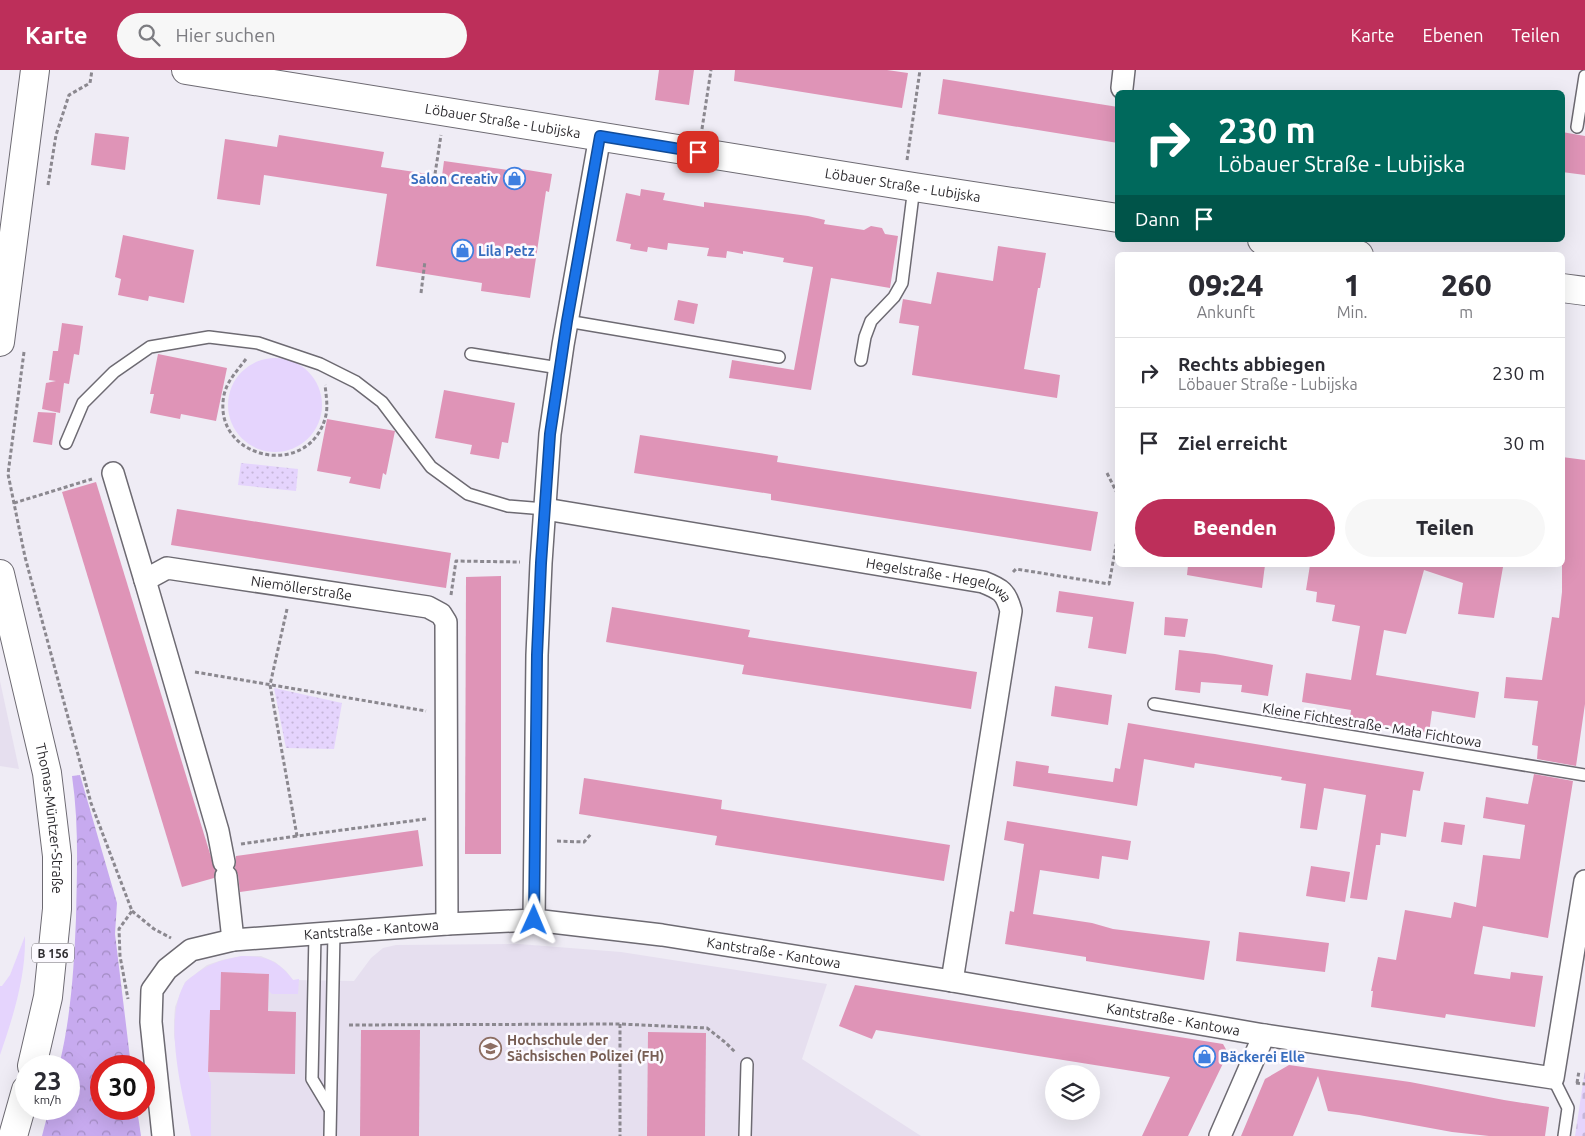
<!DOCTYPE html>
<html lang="de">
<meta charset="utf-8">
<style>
:root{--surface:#fff;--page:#f7f7f7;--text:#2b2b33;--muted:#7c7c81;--line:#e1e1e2;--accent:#bd2f5a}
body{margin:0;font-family:Ubuntu,sans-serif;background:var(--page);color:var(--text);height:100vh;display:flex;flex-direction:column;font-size:19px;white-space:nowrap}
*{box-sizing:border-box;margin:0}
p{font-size:16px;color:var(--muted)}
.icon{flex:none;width:28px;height:28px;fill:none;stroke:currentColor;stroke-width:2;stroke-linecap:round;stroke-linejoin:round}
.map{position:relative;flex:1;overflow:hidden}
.panel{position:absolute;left:1115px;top:182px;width:450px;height:315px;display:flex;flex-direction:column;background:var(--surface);border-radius:8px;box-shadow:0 5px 20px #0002}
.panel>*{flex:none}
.guide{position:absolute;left:1115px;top:20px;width:450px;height:152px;border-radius:8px;box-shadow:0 5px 20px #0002;background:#00695c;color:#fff;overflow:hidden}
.buttons{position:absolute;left:1045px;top:995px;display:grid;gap:10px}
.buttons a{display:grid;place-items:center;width:55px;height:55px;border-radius:50%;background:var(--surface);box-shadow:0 5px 20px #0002;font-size:25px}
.speed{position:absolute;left:15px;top:985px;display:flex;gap:10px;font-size:25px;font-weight:700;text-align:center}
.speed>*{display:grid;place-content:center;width:65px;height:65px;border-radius:50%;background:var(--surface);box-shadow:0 5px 20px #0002;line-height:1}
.speed small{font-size:12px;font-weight:400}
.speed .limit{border:8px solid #d22;background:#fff;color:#111}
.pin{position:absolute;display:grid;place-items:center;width:42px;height:42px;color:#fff;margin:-21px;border-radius:10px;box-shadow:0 2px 8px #0006}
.me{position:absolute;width:55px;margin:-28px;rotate:1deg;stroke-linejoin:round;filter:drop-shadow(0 0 4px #0008)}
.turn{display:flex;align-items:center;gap:18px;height:105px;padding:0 20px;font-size:22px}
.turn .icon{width:65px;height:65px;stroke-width:2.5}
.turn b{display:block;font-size:35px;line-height:42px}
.then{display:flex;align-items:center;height:48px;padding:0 20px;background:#0003;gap:10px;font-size:19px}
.eta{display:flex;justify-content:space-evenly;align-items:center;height:85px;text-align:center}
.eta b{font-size:30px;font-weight:800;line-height:35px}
.button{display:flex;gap:10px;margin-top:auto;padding:10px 20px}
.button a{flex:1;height:58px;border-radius:30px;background:var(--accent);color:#fff;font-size:20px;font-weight:800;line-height:58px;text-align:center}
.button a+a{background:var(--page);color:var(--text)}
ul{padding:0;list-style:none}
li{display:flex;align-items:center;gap:15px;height:70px;padding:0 20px;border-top:1px solid var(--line)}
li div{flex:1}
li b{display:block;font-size:19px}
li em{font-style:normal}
header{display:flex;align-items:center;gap:30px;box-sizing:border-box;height:70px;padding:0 25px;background:var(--accent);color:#fff}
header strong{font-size:24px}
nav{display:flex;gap:28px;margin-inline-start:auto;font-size:18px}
.search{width:350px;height:45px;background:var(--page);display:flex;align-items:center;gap:12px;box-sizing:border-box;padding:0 18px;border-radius:28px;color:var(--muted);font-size:19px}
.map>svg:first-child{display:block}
.built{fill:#e6dfef}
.green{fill:#e5d4fd}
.forest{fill:url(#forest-crowns)}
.cemetery{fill:url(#cemetery-stones)}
.park{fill:url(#park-dots)}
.building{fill:#df94b7}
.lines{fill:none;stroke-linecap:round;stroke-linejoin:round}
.service-casing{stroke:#6d6a72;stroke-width:14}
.minor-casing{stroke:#6d6a72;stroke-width:24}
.secondary-casing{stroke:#6d6a72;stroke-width:30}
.primary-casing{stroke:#6d6a72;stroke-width:30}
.path{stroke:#8b888f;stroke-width:3;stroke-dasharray:4 2.5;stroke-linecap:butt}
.service{stroke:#fff;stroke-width:11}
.minor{stroke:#fff;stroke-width:21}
.secondary{stroke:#fff;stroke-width:28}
.primary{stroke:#fff;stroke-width:28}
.route-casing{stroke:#114b97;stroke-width:12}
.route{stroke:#1a73e8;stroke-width:9}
.labels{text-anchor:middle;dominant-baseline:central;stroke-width:5;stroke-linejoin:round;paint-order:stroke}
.shield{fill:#fcfaff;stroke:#6b696d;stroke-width:1}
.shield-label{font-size:12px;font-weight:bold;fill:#2d2b2f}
.street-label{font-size:14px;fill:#2d2b2f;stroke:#fcfaff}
.shop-label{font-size:14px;font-weight:bold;fill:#366cbe;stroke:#fcfaff;text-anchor:start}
.education-label{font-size:14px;font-weight:bold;fill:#785e54;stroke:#fcfaff;text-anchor:start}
</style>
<header>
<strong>Karte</strong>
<div class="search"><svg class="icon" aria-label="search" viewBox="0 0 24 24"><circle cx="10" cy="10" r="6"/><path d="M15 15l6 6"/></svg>Hier suchen</div>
<nav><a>Karte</a><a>Ebenen</a><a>Teilen</a></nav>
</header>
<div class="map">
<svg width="1585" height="1066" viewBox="0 0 1585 1066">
<defs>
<pattern id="forest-crowns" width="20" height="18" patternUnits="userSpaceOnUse" patternTransform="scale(1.25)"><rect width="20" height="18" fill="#c7aaef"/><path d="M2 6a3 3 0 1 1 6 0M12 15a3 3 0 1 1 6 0" fill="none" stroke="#a28bc2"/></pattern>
<pattern id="cemetery-stones" width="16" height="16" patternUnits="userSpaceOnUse" patternTransform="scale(1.25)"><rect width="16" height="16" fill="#e5d4fd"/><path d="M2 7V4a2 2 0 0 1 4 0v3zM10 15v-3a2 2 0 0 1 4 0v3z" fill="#c5b6d9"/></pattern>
<pattern id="park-dots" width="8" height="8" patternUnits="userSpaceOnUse" patternTransform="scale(1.25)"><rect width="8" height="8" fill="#e5d4fd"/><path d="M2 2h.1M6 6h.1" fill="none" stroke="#c5b6d9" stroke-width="1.8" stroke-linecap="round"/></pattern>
</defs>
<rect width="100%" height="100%" fill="#efecf5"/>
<g class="built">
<path d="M0 611 19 699 0 696Z"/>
<path d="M519 874 621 882 827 914 802 989 921 1066H191L174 966V951L175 937 185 912 207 895 222 890 242 886H261L275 892 286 901 293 910 354 911 371 888 383 878 396 875Z"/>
</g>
<g class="green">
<circle cx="275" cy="335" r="47"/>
<path d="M25 866C26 907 13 947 0 985V916H2L10 905Z"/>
<path d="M242 886C265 886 278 890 293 910L299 909 298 924H272L269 921V904L221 902 220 940H210L208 1002 211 1013V1066H191C183 1024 162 951 185 913 187 910 190 908 193 906 210 893 221 890 242 886Z"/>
</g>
<path class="forest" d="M80 705 117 833 115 864 131 996H101V1039H137L141 1066H42L49 1039H69V996H59C71 947 74 898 76 848 77 800 79 753 72 706Z"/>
<path class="cemetery" d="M1585 1000V1066H1575Z"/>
<g class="park">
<path d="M241 393 298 399 296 421 238 415Z"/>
<path d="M274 618 342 633 334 679 286 678Z"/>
</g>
<g class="building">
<path d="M659 0H694L689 35 655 30Z"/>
<path d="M735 0H887L908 3 902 38 734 11Z"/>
<path d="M943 9 1118 37V73L938 44Z"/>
<path d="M1562 62 1585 66V105L1562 102Z"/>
<path d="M95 63 129 67 125 100 91 95Z"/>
<path d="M279 65 384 82 381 97 442 106 444 91 515 101V98L552 104 549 122 546 121 530 228 481 221 482 213 376 196 387 124 264 105 260 135 217 129 225 69 277 77Z"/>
<path d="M641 119 665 123 663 130 704 137V132L808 146 825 150 824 154 864 160 871 156 882 158 885 164 898 166 890 218 831 208 811 320 729 308 732 290 794 300 813 197 783 192 784 188 743 181V184L727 181 726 188 707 186 709 178 668 173 667 180 648 177 647 182 630 179 631 174 616 171 626 123 640 126Z"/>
<path d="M123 165 194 180 184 233 149 226 148 231 118 225 121 209 115 207Z"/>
<path d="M998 176 1046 183 1040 218H1038L1024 299 1060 305 1057 328 912 305 919 256 899 253 903 229 931 234 937 202 993 211Z"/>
<path d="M678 230 698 234 694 254 674 250Z"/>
<path d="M62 253 83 256 79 285 74 284 69 314 64 313 60 343 42 339 46 313 56 311 49 310 53 281H58Z"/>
<path d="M158 284 227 298 216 351 181 344 180 349 150 343 154 324H150Z"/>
<path d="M444 320 515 333 508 373 502 372 499 389 470 384 472 375 435 368Z"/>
<path d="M38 342 56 343 52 375 33 372Z"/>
<path d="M327 349 395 361 386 405 383 403 380 419 349 413 351 407 317 401Z"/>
<path d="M640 365 778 386 777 392 1098 442 1091 481 771 430V424L634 403Z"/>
<path d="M1562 387 1585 390V634L1576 696 1537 689 1538 676 1532 675 1538 631 1504 628 1506 607 1542 610 1552 547 1559 548 1562 522Z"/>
<path d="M96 412 215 800 214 808 182 817 62 422Z"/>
<path d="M177 439 451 483 446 518 171 475Z"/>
<path d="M1188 495H1265L1262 518 1187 505Z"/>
<path d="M1310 495H1492L1503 497 1494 548 1458 544 1463 513 1424 500 1406 564 1384 560 1376 605 1479 622 1475 648 1432 641 1429 663 1349 653 1351 640 1302 632 1306 603 1351 610 1360 556 1332 551 1335 535 1316 532 1317 522 1306 520Z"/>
<path d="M501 506V784H465L466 507Z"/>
<path d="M1059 521 1134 532 1126 584 1088 578 1093 547 1056 542Z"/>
<path d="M612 537 750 560 748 567 977 602 971 639 742 604 744 595 606 572Z"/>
<path d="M1165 547 1188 549 1185 567 1164 565Z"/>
<path d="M1179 580 1215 584 1273 595 1268 626 1241 622 1242 615 1201 612 1200 623 1175 620Z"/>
<path d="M1055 616 1112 625 1108 655 1051 646Z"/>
<path d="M1128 653 1424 702 1420 721 1413 720 1406 767 1381 763 1380 775H1376L1367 830 1350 828 1366 725 1324 718 1317 760 1300 758 1306 714 1281 710 1282 707 1195 693 1194 698 1144 689 1137 736 1013 716 1016 691 1049 696 1048 703 1113 712 1115 698 1120 699Z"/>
<path d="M1534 704 1573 711 1548 868 1483 856 1474 904 1510 909 1511 902 1543 906 1535 957 1446 944 1445 948 1371 937 1373 921H1371L1378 887 1396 890 1405 840 1451 848 1454 832 1476 837 1483 785 1520 789 1525 755 1483 748 1486 727 1528 734Z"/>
<path d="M584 708 722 730 721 739 950 775 944 811 715 775 717 766 579 744Z"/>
<path d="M1007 751 1131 771 1128 790 1102 786 1099 809 1040 800 1033 844 1092 853 1113 859 1210 871 1204 910 1086 891V887L1005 874 1010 841 1014 842 1024 774 1004 770Z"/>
<path d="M1444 752 1465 755 1462 775 1441 772Z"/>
<path d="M418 760 423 796 240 822 238 805 235 798 236 786Z"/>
<path d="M1311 796 1350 802 1345 832 1306 826Z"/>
<path d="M1239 862 1329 873 1325 902 1236 891Z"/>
<path d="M221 902 269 904 268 941 296 942 295 1004 208 1002 210 940H220Z"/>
<path d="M855 915 1223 974 1228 983 1188 1066H1142L1170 1007 876 960 872 969 839 956Z"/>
<path d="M361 960H420L419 1066H360Z"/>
<path d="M648 962 706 963 705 1066H647Z"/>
<path d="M1289 995 1410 1012 1504 1030 1549 1037 1545 1066H1489L1452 1062 1359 1045 1328 1041 1318 1006 1293 1066H1241L1265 1009Z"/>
</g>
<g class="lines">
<defs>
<g id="service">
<path d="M1577 57 1585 6"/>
<path d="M567 251 779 287"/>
<path d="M471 284 559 298"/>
<path d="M861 290 865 267 871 251 894 227 902 213 914 117"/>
<path d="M66 373 83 333 114 302 150 277 209 267 258 273 320 294 356 312 382 332 431 397 468 424 508 436 545 439"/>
<path d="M1154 634 1585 705"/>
<path d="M315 864 312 1009 330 1039"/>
<path d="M1553 1008 1568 1038 1564 1066"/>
<path d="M330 1066 334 862"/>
<path d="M745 1066 747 994"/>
</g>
<g id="minor">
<path d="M1122 18 1124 0"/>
<path d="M113 403 145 510"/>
<path id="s1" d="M545 439 983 512C1001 519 1006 522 1011 541L952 911"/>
<path id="s2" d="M224 792 218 761 145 510 167 498 428 537 441 544 446 552 447 854"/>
<path d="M226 806 233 870"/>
<path d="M534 850 537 585 541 493 550 364 563 275 600 66"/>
<path id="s3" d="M163 1066 151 952 152 920 167 899 191 880 233 870 447 854 534 850 662 865 952 911 1264 965 1553 1008 1585 811"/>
<path d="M1220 1066 1264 965"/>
</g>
<g id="secondary">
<path id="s4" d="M186 0 914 117 1118 148"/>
<path d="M1262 170 1359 185"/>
<path d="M1562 218 1585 221"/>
</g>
<g id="primary">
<path d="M0 272 35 0"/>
<path id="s5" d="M0 504 47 703 57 786V839L48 927 32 996"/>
<path d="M13 1066 26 1020"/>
</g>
</defs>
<use href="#service" class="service-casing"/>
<use href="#minor" class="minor-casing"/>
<use href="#secondary" class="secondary-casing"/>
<use href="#primary" class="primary-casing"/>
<g class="path">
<path d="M702 59 711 0"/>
<path d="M907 90 920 0"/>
<path d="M435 104 441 65"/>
<path d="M48 115 56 65 69 25 90 13 92 0"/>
<path d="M421 223 425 191"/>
<path d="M24 282 8 404 25 487 91 733 132 841 119 859 120 886 128 929"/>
<path d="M246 289C237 301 227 311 224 325 211 390 311 411 326 345 328 336 326 324 325 315"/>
<path d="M1107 403 1118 425"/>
<path d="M14 433 92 409"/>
<path d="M1013 502 1016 499 1109 514 1118 465"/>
<path d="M451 525 456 491 520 492"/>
<path d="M287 539 270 615 297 766 426 749"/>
<path d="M195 602 426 641"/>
<path d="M557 771 584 772 591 764"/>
<path d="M241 774 297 766"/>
<path d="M132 841 154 859 171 868"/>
<path d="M620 954V1066"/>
<path d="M349 955 620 954 707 958 726 973 736 983"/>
<path d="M1576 1013 1585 1014"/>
<path d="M1577 1013 1579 1001"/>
</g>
<use href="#service" class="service"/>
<use href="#minor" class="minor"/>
<use href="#secondary" class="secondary"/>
<use href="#primary" class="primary"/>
</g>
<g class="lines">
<defs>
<path id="route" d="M534 850 537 585 541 493 550 364 567 251 600 66 698 82"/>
</defs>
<use href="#route" class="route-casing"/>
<use href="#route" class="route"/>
</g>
<defs>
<symbol id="shop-ring" viewBox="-11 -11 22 22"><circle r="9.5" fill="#fcfaff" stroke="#3f7fe0" stroke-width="1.5"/><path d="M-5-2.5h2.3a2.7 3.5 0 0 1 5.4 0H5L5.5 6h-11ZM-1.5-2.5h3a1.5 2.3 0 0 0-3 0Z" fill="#3f7fe0"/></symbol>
<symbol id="university-ring" viewBox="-11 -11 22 22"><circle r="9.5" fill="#fcfaff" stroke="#8d6e63" stroke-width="1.5"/><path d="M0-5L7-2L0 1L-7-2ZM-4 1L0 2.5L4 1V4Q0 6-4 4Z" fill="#8d6e63"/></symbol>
</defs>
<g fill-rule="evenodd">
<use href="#shop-ring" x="502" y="96" width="25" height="25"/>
<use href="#shop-ring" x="450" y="168" width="25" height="25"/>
<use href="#university-ring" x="478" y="966" width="25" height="25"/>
<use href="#shop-ring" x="1192" y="974" width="25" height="25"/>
</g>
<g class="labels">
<rect class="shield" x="32" y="873.5" width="42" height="19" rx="4"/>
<g class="shield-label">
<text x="53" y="883">B 156</text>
</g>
<g class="street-label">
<text stroke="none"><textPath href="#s4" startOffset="321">Löbauer Straße - Lubijska</textPath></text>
<text stroke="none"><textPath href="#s4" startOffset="726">Löbauer Straße - Lubijska</textPath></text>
<text stroke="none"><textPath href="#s1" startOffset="401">Hegelstraße - Hegelowa</textPath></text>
<text stroke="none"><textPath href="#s2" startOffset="454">Niemöllerstraße</textPath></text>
<text transform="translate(1372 655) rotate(9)">Kleine Fichtestraße - Mała Fichtowa</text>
<text stroke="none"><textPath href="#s5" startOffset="250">Thomas-Müntzer-Straße</textPath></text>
<text stroke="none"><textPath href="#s3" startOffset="385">Kantstraße - Kantowa</textPath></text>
<text stroke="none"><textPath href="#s3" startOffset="790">Kantstraße - Kantowa</textPath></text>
<text stroke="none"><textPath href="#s3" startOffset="1195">Kantstraße - Kantowa</textPath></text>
</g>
<g class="shop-label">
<text x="498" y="109" text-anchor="end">Salon Creativ</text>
<text x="478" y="181">Lila Petz</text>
<text x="1220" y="987">Bäckerei Elle</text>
</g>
<g class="education-label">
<text x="507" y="970">Hochschule der<tspan x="507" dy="16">Sächsischen Polizei (FH)</tspan></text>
</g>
</g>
</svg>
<div class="buttons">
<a><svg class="icon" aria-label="layers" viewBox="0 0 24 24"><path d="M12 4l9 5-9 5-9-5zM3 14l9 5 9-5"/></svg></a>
</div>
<div class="speed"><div>23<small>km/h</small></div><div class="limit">30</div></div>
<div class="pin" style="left:698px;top:82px;background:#d93025"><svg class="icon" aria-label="arrive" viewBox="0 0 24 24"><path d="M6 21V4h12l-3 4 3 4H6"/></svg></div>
<svg class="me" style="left:534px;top:850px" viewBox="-20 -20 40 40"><path d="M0-17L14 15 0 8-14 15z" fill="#1a73e8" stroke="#fff" stroke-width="4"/></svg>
<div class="guide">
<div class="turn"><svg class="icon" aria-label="right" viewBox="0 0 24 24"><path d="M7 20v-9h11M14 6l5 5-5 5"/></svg><div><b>230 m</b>Löbauer Straße - Lubijska</div></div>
<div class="then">Dann<svg class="icon" aria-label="arrive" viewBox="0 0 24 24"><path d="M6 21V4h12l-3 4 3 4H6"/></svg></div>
</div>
<section class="panel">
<div class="eta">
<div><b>09:24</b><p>Ankunft</p></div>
<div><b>1</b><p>Min.</p></div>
<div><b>260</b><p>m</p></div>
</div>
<ul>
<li><svg class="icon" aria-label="right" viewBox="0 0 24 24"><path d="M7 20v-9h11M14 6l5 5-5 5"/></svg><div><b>Rechts abbiegen</b><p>Löbauer Straße - Lubijska</p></div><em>230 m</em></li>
<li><svg class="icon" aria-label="arrive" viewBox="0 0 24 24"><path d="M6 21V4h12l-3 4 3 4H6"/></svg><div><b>Ziel erreicht</b></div><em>30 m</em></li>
</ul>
<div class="button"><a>Beenden</a><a>Teilen</a></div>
</section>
</div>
